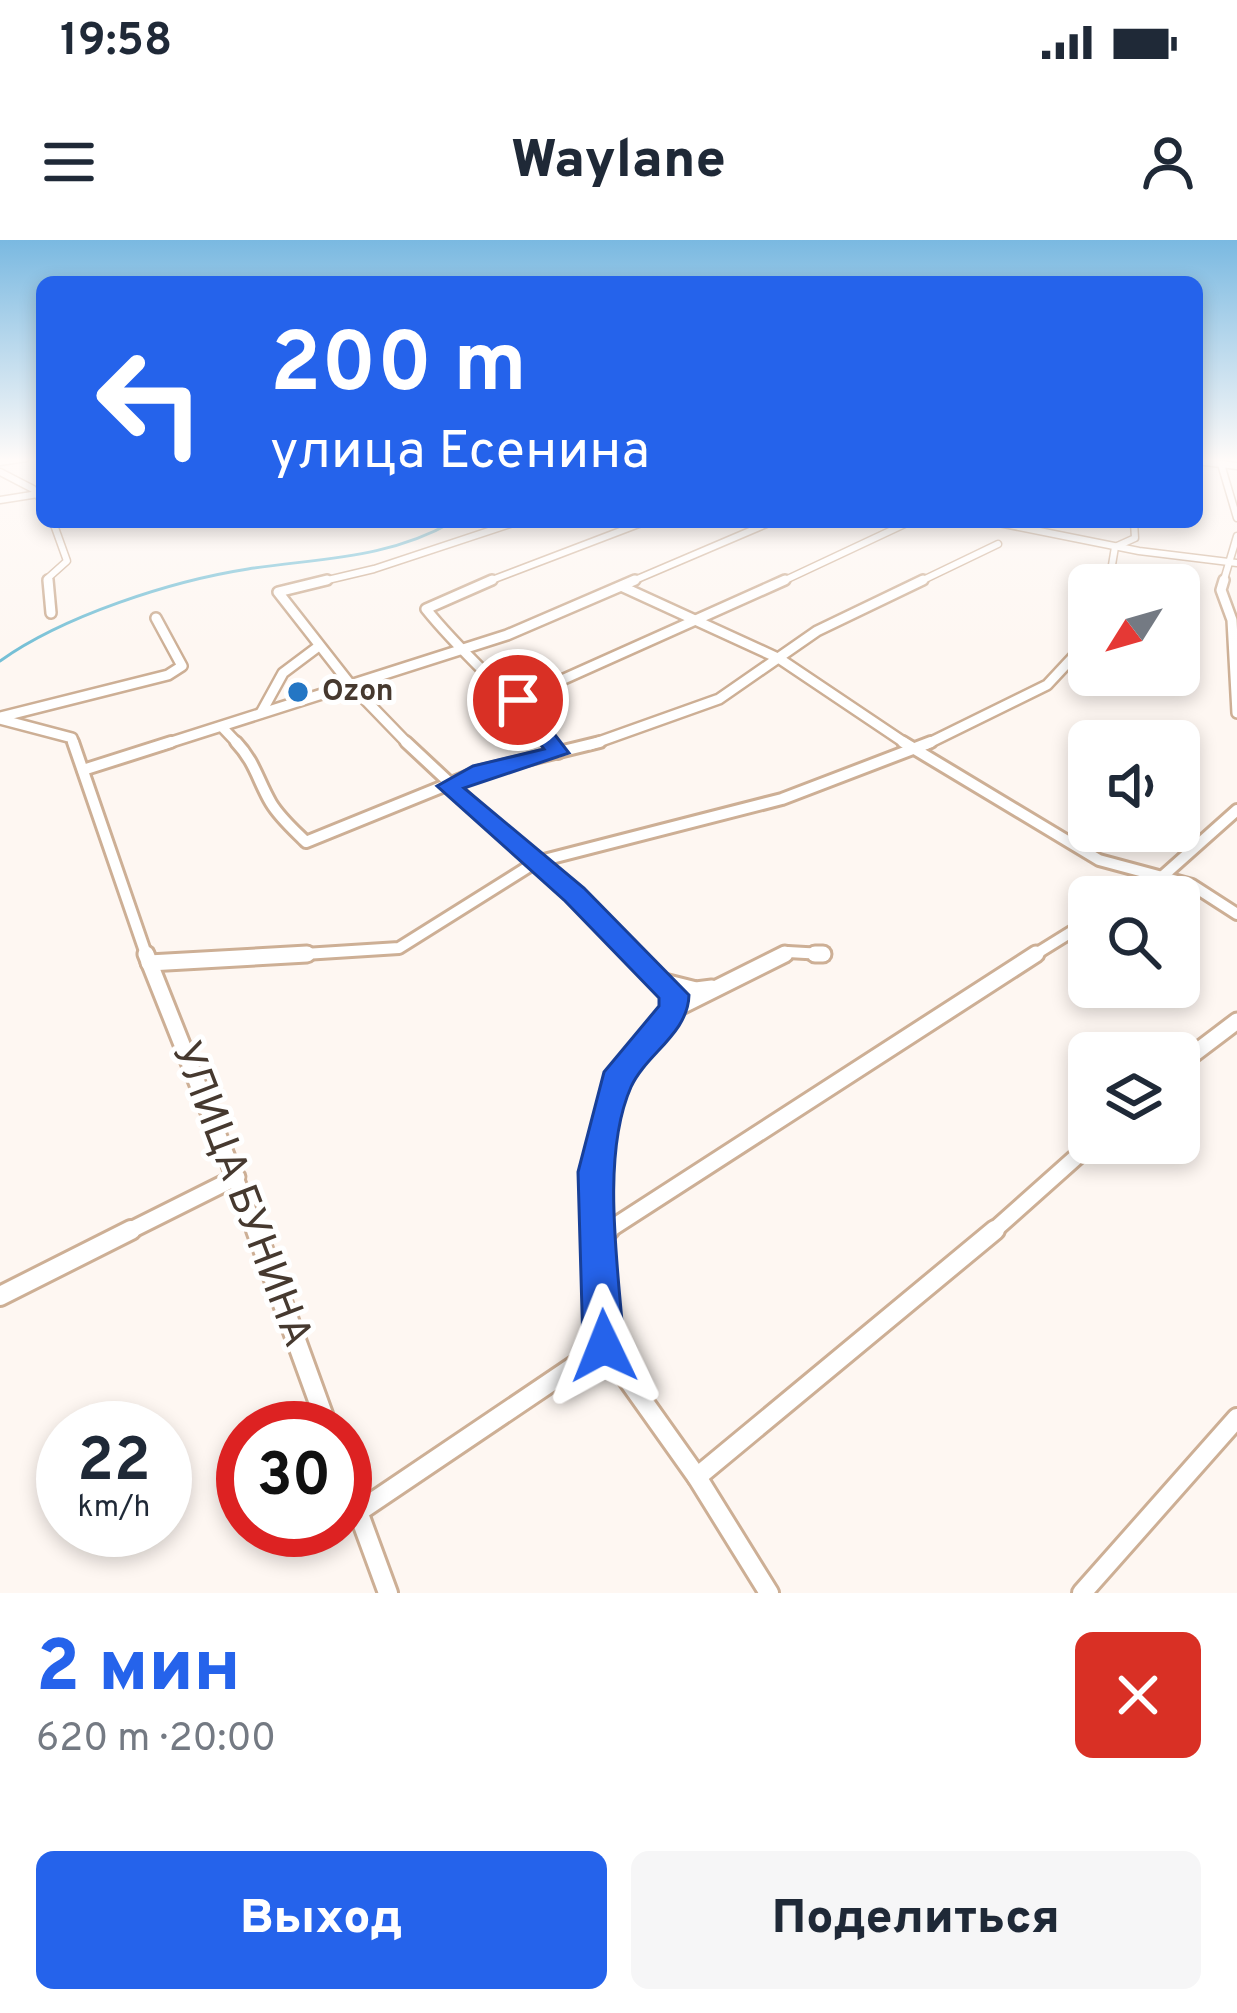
<!DOCTYPE html>
<html lang="ru">
<meta charset="utf-8">
<style>
:root{--surface:#fff;--page:#f6f6f7;--text:#1f2937;--muted:#747a83;--accent:#2563eb}
body{margin:0;font-family:Overpass,sans-serif;background:var(--page);color:var(--text);height:100vh;display:flex;flex-direction:column;font-size:45px;white-space:nowrap}
*{box-sizing:border-box;margin:0}
p{font-size:39px;color:var(--muted)}
.icon{flex:none;width:66px;height:66px;fill:none;stroke:currentColor;stroke-width:2;stroke-linecap:round;stroke-linejoin:round}
.map{position:relative;height:1353px;overflow:hidden}
.panel{display:flex;flex-direction:column;background:var(--surface);flex:1}
.panel>*{flex:none}
.banner{position:absolute;left:36px;top:36px;width:1167px;height:252px;border-radius:18px;box-shadow:0 6px 18px #0003;background:#2563eb;color:#fff;overflow:hidden}
.needle{width:78px;rotate:233deg}
.controls{position:absolute;left:1068px;top:324px;display:grid;gap:24px}
.controls a{display:grid;place-items:center;width:132px;height:132px;border-radius:18px;background:var(--surface);box-shadow:0 6px 18px #0003;font-size:60px}
.speed{position:absolute;left:36px;top:1161px;display:flex;gap:24px;font-size:60px;font-weight:700;text-align:center}
.speed>*{display:grid;place-content:center;width:156px;height:156px;border-radius:50%;background:var(--surface);box-shadow:0 6px 18px #0003;line-height:1}
.speed small{font-size:30px;font-weight:400}
.speed .limit{border:18px solid #d22;background:#fff;color:#111}
.pin{position:absolute;display:grid;place-items:center;width:102px;height:102px;color:#fff;margin:-51px;border:6px solid #fff;border-radius:50%;box-shadow:0 3px 12px #0007}
.me{position:absolute;width:132px;margin:-66px;rotate:358deg;stroke-linejoin:round;filter:drop-shadow(0 0 9px #0008)}
.turn{display:flex;align-items:center;gap:42px;height:252px;padding:0 36px;font-size:54px}
.turn .icon{width:156px;height:156px;stroke-width:2.5}
.turn b{display:block;font-size:84px;line-height:102px}
.round{display:grid;place-items:center;flex:none;width:126px;height:126px;border-radius:18px;background:var(--page)}
.overview{display:flex;align-items:center;justify-content:space-between;height:204px;padding:0 36px}
h1{font-size:72px;font-weight:800;line-height:90px;color:var(--accent)}
.primary-button{display:flex;gap:24px;margin-top:auto;padding:24px 36px}
.primary-button a{flex:1;height:138px;border-radius:18px;background:var(--accent);color:#fff;font-size:48px;font-weight:800;line-height:138px;text-align:center}
.primary-button a+a{background:var(--page);color:var(--text)}
.status{display:flex;justify-content:space-between;align-items:center;height:84px;padding:0 60px;background:var(--surface);direction:ltr}
.status svg{height:33px;fill:currentColor}
header{display:flex;justify-content:space-between;align-items:center;height:156px;padding:0 36px;background:var(--surface);font-size:54px;font-weight:800}
.map>svg:first-child{display:block}
.lines{fill:none;stroke-linecap:round;stroke-linejoin:round}
.stream{stroke:#76c0d6;stroke-width:3}
.minor-far4-casing{stroke:#cdaf95;stroke-width:9}
.minor-far3-casing{stroke:#cdaf95;stroke-width:14}
.minor-far2-casing{stroke:#cdaf95;stroke-width:16}
.minor-far1-casing{stroke:#cdaf95;stroke-width:21}
.minor-casing{stroke:#cdaf95;stroke-width:24}
.minor-far4{stroke:#fff;stroke-width:6}
.minor-far3{stroke:#fff;stroke-width:9}
.minor-far2{stroke:#fff;stroke-width:10}
.minor-far1{stroke:#fff;stroke-width:15}
.minor{stroke:#fff;stroke-width:18}
.route{fill:#2563eb;stroke:#184099;stroke-width:3}
.poi-dot{fill:#2476c4;stroke:#fff;stroke-width:4.5}
.labels{text-anchor:middle;dominant-baseline:central;stroke-width:10;stroke-linejoin:round;paint-order:stroke}
.far-poi-label{font-size:30px;font-weight:bold;fill:#46392f;stroke:#fff;text-anchor:start}
.near-street-label{font-size:42px;fill:#46392f;stroke:#fff}
</style>
<div class="status"><b>19:58</b><svg viewBox="0 0 49 12"><path d="M0 12V9h3v3zM5 12V6h3v6zM10 12V3h3v9zM15 12V0h3v12zM26 1h20v11H26zM47 4h2v5h-2z"/></svg></div>
<header><svg class="icon" aria-label="menu" viewBox="0 0 24 24"><path d="M4 6h16M4 12h16M4 18h16"/></svg>Waylane<svg class="icon" aria-label="person" viewBox="0 0 24 24"><circle cx="12" cy="8" r="4"/><path d="M4 21q1-7 8-7t8 7"/></svg></header>
<div class="map">
<svg width="1237" height="1353" viewBox="0 0 1237 1353">
<rect width="100%" height="100%" fill="#fef7f2"/>
<g class="lines">
<path class="stream" d="M0 421C63 376 171 341 248 329 319 318 388 319 452 282"/>
<defs>
<g id="minor-far4">
<path d="M1197 221 1237 226"/>
<path d="M0 222 26 218"/>
<path d="M1221 224 1237 278"/>
<path d="M0 232 33 249 42 261"/>
<path d="M0 260 38 254"/>
<path d="M994 282 1139 311 1237 323"/>
<path d="M48 343V338L67 321 53 282"/>
<path d="M315 343 374 329 516 282"/>
<path d="M484 343 644 282"/>
<path d="M628 343 771 282"/>
<path d="M779 343 909 282"/>
<path d="M917 343 998 304"/>
<path d="M1109 343 1115 307 1135 298 1134 282"/>
<path d="M1223 343 1237 296"/>
</g>
<g id="minor-far3">
<path d="M48 340 51 373"/>
<path d="M327 340 278 352 350 444 409 505"/>
<path d="M492 340 426 369C465 418 513 455 552 505"/>
<path d="M1224 340 1221 350 1232 380 1237 473"/>
<path d="M1109 345 1110 340"/>
<path d="M623 347 780 419 908 505"/>
<path d="M517 460 785 340"/>
<path d="M261 473 283 433 319 406"/>
<path d="M1 477 168 435 182 426 156 378"/>
<path d="M0 479 72 498 74 505"/>
<path d="M222 487 239 505"/>
<path d="M162 505 507 395 635 340"/>
<path d="M590 505 719 459 817 391 923 340"/>
<path d="M925 505 1047 445 1089 400"/>
</g>
<g id="minor-far2">
<path d="M73 502 147 717"/>
<path d="M236 502C255 522 258 541 271 563 280 578 294 590 306 602L481 531 600 502"/>
<path d="M406 502 636 717"/>
<path d="M549 502 558 513"/>
<path d="M903 502 1099 620 1192 645 1237 674"/>
<path d="M83 530 171 502"/>
<path d="M1128 657 1164 635 1237 570"/>
<path d="M257 717 399 708 536 622 782 559 931 502"/>
<path d="M779 717 788 712 823 714"/>
<path d="M1031 717 1089 681"/>
</g>
<g id="minor-far1">
<path d="M146 714 257 993"/>
<path d="M815 714H823"/>
<path d="M149 723 307 714"/>
<path d="M664 742 696 750 712 748"/>
<path d="M673 770 785 714"/>
<path d="M1179 825 1237 781"/>
<path d="M125 993 237 937"/>
<path d="M598 993 595 932 616 842 673 770 674 755 633 714"/>
<path d="M604 993 1036 714"/>
<path d="M991 993 1092 903"/>
</g>
<g id="minor">
<path d="M256 990 328 1188"/>
<path d="M598 990 604 1106 697 1237 769 1353"/>
<path d="M600 996 609 990"/>
<path d="M0 1056 131 990"/>
<path d="M345 1236 388 1353"/>
<path d="M697 1237 995 990"/>
<path d="M358 1272 604 1106"/>
<path d="M1082 1353 1237 1178"/>
</g>
</defs>
<use href="#minor-far4" class="minor-far4-casing"/>
<use href="#minor-far3" class="minor-far3-casing"/>
<use href="#minor-far2" class="minor-far2-casing"/>
<use href="#minor-far1" class="minor-far1-casing"/>
<use href="#minor" class="minor-casing"/>
<use href="#minor-far4" class="minor-far4"/>
<use href="#minor-far3" class="minor-far3"/>
<use href="#minor-far2" class="minor-far2"/>
<use href="#minor-far1" class="minor-far1"/>
<use href="#minor" class="minor"/>
</g>
<linearGradient id="sky" x2="0" y2="1"><stop stop-color="#7ab9e1"/><stop offset="0.54" stop-color="#fffbf9"/><stop offset="1" stop-color="#fffbf9" stop-opacity="0"/></linearGradient>
<rect width="1237" height="407" fill="url(#sky)"/>
<path class="route" d="M510 456H525L569 513 464 548 584 648 689 755C688 794 646 814 631 847 600 917 619 1032 624 1106L618 1121 604 1127 589 1121 583 1106 578 932 604 832 659 766V758L565 661 437 546 473 526 544 509 507 460Z"/>
<circle class="poi-dot" cx="298" cy="452" r="12"/>
<g class="labels">
<g class="far-poi-label">
<text x="322" y="452">Ozon</text>
</g>
<g class="near-street-label">
<text transform="translate(240 955) rotate(69)">УЛИЦА БУНИНА</text>
</g>
</g>
</svg>
<div class="controls">
<a><svg class="needle" viewBox="-14 -14 28 28"><path d="M0-13l5 13h-10z" fill="#e53935"/><path d="M0 13l5-13h-10z" fill="#747a83"/></svg></a>
<a><svg class="icon" aria-label="sound" viewBox="0 0 24 24"><path d="M4 9h4l5-4v14l-5-4H4zM17 9q2 3 0 6"/></svg></a>
<a><svg class="icon" aria-label="search" viewBox="0 0 24 24"><circle cx="10" cy="10" r="6"/><path d="M15 15l6 6"/></svg></a>
<a><svg class="icon" aria-label="layers" viewBox="0 0 24 24"><path d="M12 4l9 5-9 5-9-5zM3 14l9 5 9-5"/></svg></a>
</div>
<div class="speed"><div>22<small>km/h</small></div><div class="limit">30</div></div>
<div class="pin" style="left:518px;top:460px;background:#d93025"><svg class="icon" aria-label="arrive" viewBox="0 0 24 24"><path d="M6 21V4h12l-3 4 3 4H6"/></svg></div>
<svg class="me" style="left:604px;top:1106px" viewBox="-20 -20 40 40"><path d="M0-17L14 15 0 8-14 15z" fill="#2563eb" stroke="#fff" stroke-width="4"/></svg>
<div class="banner">
<div class="turn"><svg class="icon" aria-label="left" viewBox="0 0 24 24"><path d="M17 20v-9H6M10 6l-5 5 5 5"/></svg><div><b>200 m</b>улица Есенина</div></div>
</div>
</div>
<section class="panel">
<div class="overview"><div><h1>2 мин</h1><p>620 m · 20:00</p></div><a class="round" style="background:#d93025;color:#fff"><svg class="icon" aria-label="close" viewBox="0 0 24 24"><path d="M6 6l12 12M18 6L6 18"/></svg></a></div>
<div class="primary-button"><a>Выход</a><a>Поделиться</a></div>
</section>
